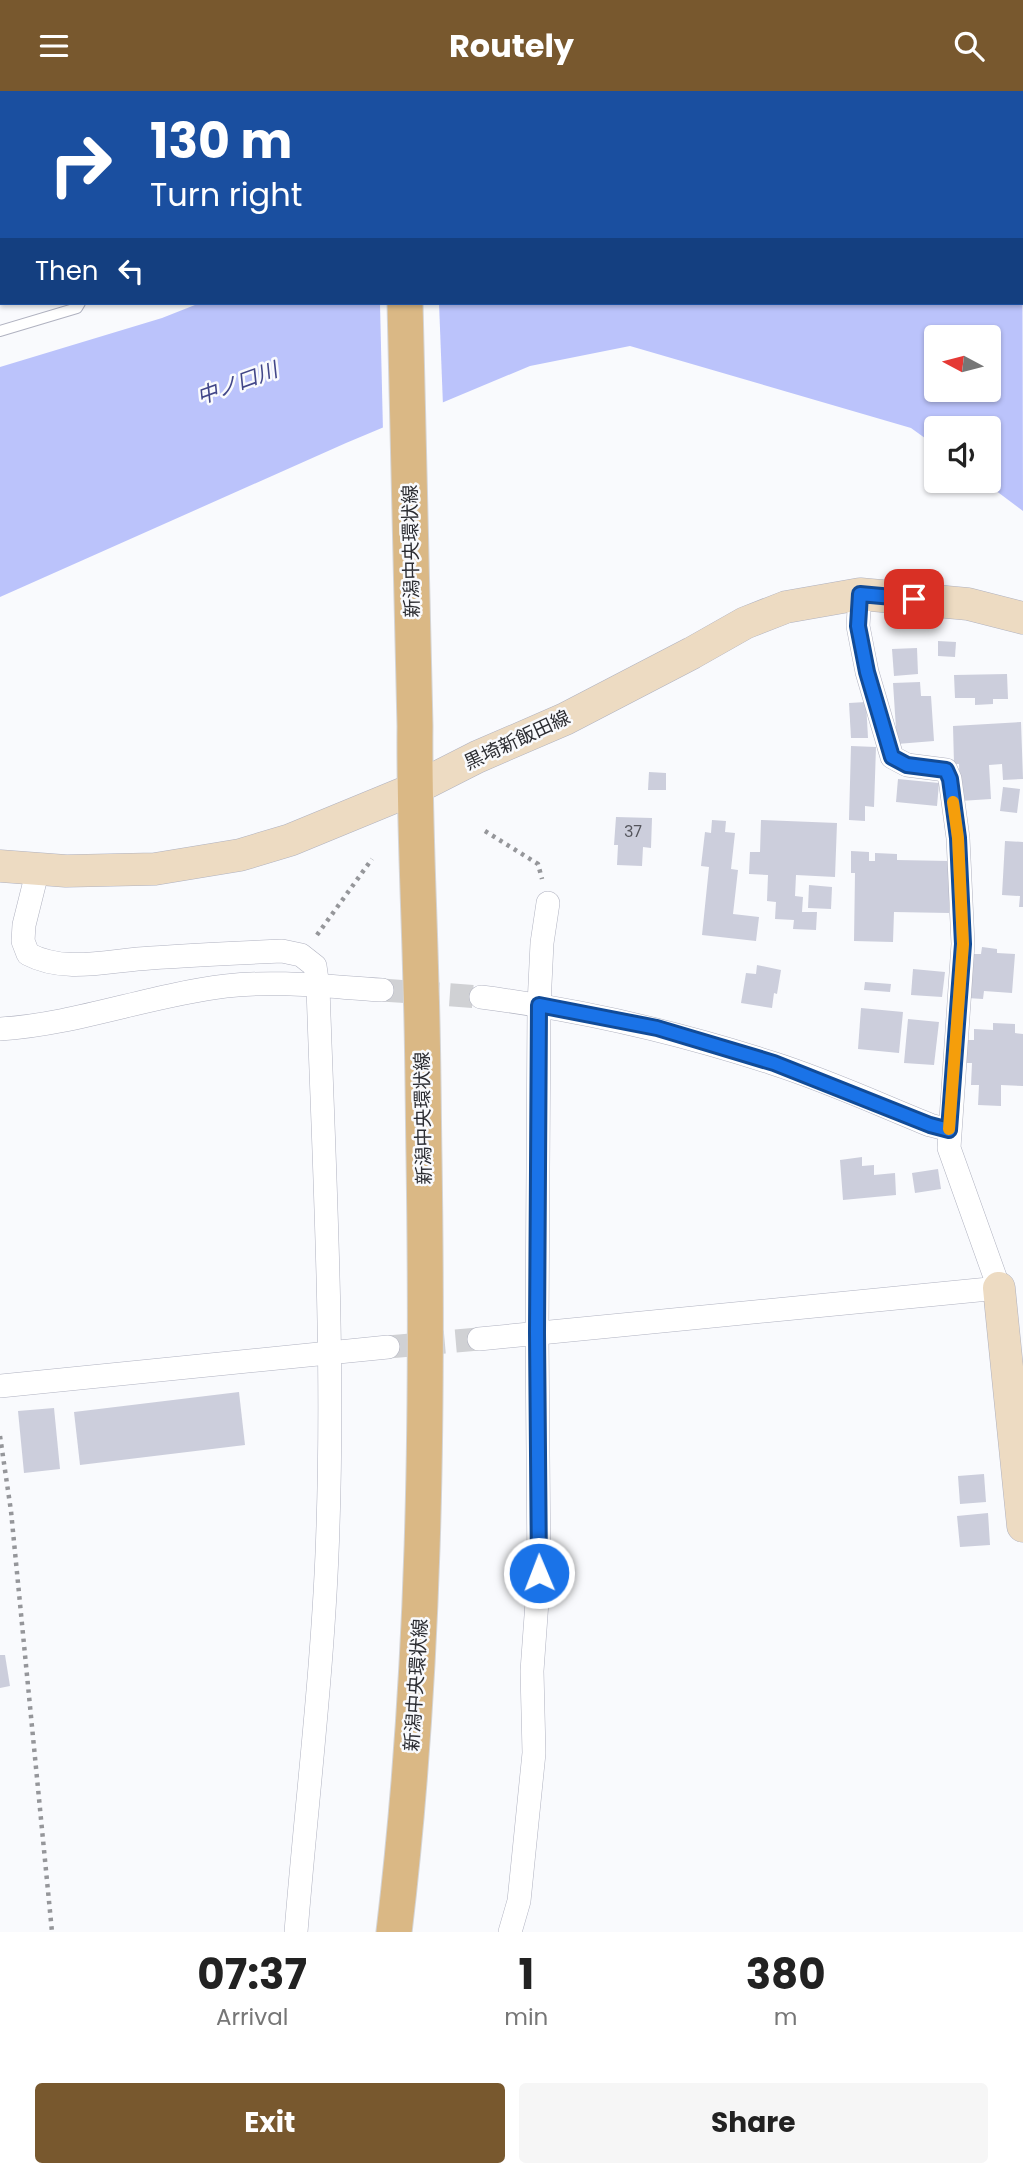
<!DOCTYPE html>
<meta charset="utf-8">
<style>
:root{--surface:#fff;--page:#f6f6f6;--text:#222;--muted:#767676;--accent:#78582e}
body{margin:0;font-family:Poppins,"Noto Sans JP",sans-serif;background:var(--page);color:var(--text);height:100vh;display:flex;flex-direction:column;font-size:26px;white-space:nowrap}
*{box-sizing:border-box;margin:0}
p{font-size:23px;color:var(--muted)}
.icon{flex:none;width:38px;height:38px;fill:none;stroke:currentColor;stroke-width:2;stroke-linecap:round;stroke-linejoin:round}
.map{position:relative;height:1841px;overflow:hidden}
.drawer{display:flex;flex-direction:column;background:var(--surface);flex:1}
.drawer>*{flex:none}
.guide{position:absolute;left:0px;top:0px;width:1024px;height:214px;box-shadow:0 2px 5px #0004;background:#1a4fa0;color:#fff;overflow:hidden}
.needle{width:46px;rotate:277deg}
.fabs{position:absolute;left:924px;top:234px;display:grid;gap:14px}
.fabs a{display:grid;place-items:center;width:77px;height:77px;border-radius:7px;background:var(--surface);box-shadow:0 2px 5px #0004;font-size:35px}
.pin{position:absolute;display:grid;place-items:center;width:60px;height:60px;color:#fff;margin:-30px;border-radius:14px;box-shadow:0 4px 10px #0006}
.me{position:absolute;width:77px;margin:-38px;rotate:359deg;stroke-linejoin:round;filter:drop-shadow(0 0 5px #0008)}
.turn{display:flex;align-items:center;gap:24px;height:147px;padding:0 35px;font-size:32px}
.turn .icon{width:91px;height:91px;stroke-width:2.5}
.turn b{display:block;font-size:49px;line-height:60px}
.then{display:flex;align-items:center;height:66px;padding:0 35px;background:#0003;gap:14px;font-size:26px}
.eta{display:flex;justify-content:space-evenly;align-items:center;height:119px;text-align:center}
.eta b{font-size:42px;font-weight:700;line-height:49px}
.cta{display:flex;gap:14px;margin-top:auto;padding:14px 35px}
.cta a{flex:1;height:80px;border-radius:7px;background:var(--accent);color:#fff;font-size:28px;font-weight:700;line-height:80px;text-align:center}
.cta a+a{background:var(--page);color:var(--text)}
header{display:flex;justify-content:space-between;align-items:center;height:91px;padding:0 35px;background:var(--accent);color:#fff;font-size:32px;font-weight:700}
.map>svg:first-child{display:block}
.water{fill:#bbc3fb;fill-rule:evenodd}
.pier{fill:#f9fafd}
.building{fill:#cccedc}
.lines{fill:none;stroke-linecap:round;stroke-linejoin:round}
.street-tunnel{stroke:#d0d1d4;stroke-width:23;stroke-dasharray:23 11;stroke-linecap:butt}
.lane-casing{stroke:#b0b2c0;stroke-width:12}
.street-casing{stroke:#b0b2c0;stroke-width:24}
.secondary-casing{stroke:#b0b2c0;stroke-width:33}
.primary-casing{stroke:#d5d5d6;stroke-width:37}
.path{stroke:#95969a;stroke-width:4.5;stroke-dasharray:3.5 5;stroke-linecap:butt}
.lane{stroke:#fff;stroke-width:10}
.street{stroke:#fff;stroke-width:23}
.secondary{stroke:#eddbc2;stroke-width:32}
.primary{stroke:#dab885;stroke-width:35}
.route-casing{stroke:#114b97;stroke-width:18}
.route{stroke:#1a73e8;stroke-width:12}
.slow{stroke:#f59e0b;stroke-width:12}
.labels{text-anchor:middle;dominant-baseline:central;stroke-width:5;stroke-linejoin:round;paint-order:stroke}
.number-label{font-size:16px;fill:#54555c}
.street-label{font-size:19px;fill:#2c2d32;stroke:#f9fafd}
.water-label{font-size:21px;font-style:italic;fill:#424789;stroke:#f9fafd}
</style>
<header><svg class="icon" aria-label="menu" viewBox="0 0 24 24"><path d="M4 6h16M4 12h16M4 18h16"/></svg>Routely<svg class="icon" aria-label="search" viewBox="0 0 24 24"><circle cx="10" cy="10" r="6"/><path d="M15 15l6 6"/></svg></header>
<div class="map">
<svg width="1023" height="1841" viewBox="0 0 1023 1841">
<rect width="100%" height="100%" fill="#f9fafd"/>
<path class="water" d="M1022 33 1023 420 983 390H989V338H936V355L911 337 630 255 530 275 346 352 0 506V276L162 227 200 212H1022ZM936 247H989V299H936Z"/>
<path class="pier" d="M380 212H439L443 315 383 341Z"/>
<g class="building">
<path d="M938 550 956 551 955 566 938 565Z"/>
<path d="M917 557 918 583 894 585 892 558Z"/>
<path d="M1007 583 1008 608H993V613L975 614V607H955L954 584Z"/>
<path d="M920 591 921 605H931L934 650 897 653 893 592Z"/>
<path d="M866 611 868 647H851L849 612Z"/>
<path d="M1021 631 1023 688 1003 689 1002 673 989 674 991 708 960 710 959 673H954L953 635Z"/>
<path d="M851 655 876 656 874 716 865 715V730L849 729Z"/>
<path d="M649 681 666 682V699H648Z"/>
<path d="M898 688 939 692 937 715 896 711Z"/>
<path d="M1003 696 1020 698 1017 722 1000 720Z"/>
<path d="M616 726 652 727 651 757 643 756 642 775 617 774 618 754H614Z"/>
<path d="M712 729 726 730 725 741 735 742 731 778 738 779 733 823 759 826 756 850 702 844 709 776 701 775 705 741 711 742Z"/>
<path d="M761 729 837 732 835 786 796 784 795 805 803 806 802 821H817L816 839 793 838 794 829 775 828 776 811 767 810 768 784 749 783 750 761H760Z"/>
<path d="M1005 750 1023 751V816H1019L1020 805 1002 804Z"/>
<path d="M851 760 869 761V770H875V762L897 763V769L950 770 949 822 894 821 893 851 854 850 855 782H851Z"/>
<path d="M809 794 832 796 831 818 808 817Z"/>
<path d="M982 856 997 858V862L1015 863 1012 902 984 900 983 908 967 907 971 863H981Z"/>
<path d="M757 874 781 879 777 903 774 902 772 917 741 912 746 882 756 883Z"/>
<path d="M913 878 945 881 942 906 911 904Z"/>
<path d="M865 891 891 893 890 901 864 899Z"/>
<path d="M861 917 903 921 899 962 858 958Z"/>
<path d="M908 928 939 931 934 974 904 972Z"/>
<path d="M993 932 1015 933V942L1023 943V995L1001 994V1015L978 1014 979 994H971L972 972H963L964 949H974V938L993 939Z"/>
<path d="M862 1066V1075L874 1074V1084L895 1082 896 1104 843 1109 840 1069Z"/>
<path d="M938 1078 941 1098 915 1102 912 1082Z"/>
<path d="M239 1301 245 1354 80 1374 74 1321Z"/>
<path d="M54 1317 60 1378 24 1382 18 1320Z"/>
<path d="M984 1383 986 1411 960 1413 958 1385Z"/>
<path d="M988 1422 990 1454 960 1456 957 1425Z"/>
<path d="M0 1564H5L10 1595 0 1597Z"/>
</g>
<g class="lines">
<g class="street-tunnel">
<path d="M382 899 481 906"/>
<path d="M388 1256 479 1248"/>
</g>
<defs>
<g id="lane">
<path d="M303 0V2"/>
<path d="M0 240 77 217 80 212"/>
</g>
<g id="street">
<path d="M38 778 24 834 23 850 28 863C66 883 110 869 151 867 195 864 239 862 282 860L301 864 315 875 318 896C324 1075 334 1255 328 1435 324 1571 307 1706 296 1841"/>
<path d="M481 906C581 919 677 941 772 972 826 989 878 1013 930 1034L949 1039"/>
<path d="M0 938C77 933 150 904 226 895 278 889 330 896 382 899"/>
<path d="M479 1248 999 1197 949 1057 963 853 958 747 950 688 946 679 907 674 892 666 867 581 858 535 860 503"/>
<path d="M0 1295 388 1256"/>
<path d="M510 1841 519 1810 534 1662 532 1580 539 1483 537 1242 539 914 542 852 548 812"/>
</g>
<g id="secondary">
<path d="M0 775 66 780 155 778 240 764 290 749 414 698 477 666 565 628 692 562 745 532 786 516 860 503 968 513 1023 527"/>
<path d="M999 1197 1023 1435"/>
</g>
<g id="primary">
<path d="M399 0V2"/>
<path d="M394 1841C425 1584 428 1325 424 1066 423 1009 423 952 421 896 419 809 414 722 415 635L405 212"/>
</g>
</defs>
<use href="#lane" class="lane-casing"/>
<use href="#street" class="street-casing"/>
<use href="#secondary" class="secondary-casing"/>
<use href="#primary" class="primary-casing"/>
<g class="path">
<path d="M517 2 522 0"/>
<path d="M485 740 538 773 542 788"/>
<path d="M317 844 372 768"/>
<path d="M0 1345 11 1420 52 1841"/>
</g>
<use href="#lane" class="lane"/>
<use href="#street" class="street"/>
<use href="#secondary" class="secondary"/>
<use href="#primary" class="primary"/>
</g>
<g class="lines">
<defs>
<path id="route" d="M539 1482 537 1242 539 914 657 937 774 972 930 1034 949 1039 963 853 958 747 950 688 946 679 907 674 892 666 867 581 858 535 860 503 914 508"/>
</defs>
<use href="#route" class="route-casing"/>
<use href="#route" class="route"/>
<path class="slow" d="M949 1038 963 853 958 747 953 711"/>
</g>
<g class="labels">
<g class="number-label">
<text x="633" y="740">37</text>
</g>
<g class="street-label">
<text transform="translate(411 460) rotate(-91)">新潟中央環状線</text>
<text transform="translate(517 649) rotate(-25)">黒埼新飯田線</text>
<text transform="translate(423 1027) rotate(-91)">新潟中央環状線</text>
<text transform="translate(416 1594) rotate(-86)">新潟中央環状線</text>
</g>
<g class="water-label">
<text transform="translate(237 292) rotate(-20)">中ノ口川</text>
</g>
</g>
</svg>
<div class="fabs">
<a><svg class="needle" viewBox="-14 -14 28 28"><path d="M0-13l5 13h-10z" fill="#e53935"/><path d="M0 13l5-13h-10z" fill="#767676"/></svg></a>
<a><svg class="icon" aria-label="sound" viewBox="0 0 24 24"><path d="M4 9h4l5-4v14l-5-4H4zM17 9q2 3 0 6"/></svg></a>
</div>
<div class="pin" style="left:914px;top:508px;background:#d93025"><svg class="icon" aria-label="arrive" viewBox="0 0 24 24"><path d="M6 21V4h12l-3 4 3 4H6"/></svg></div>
<svg class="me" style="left:539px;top:1482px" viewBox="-20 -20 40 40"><circle r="17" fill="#1a73e8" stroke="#fff" stroke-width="3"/><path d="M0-11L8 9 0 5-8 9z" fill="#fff"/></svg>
<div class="guide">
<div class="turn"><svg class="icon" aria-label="right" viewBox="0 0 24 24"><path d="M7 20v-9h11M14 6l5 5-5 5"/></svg><div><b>130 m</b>Turn right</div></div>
<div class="then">Then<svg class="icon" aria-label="left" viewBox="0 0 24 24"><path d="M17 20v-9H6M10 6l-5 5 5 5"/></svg></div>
</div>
</div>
<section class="drawer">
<div class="eta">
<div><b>07:37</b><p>Arrival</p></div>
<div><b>1</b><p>min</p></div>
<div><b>380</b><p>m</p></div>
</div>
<div class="cta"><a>Exit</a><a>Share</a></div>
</section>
